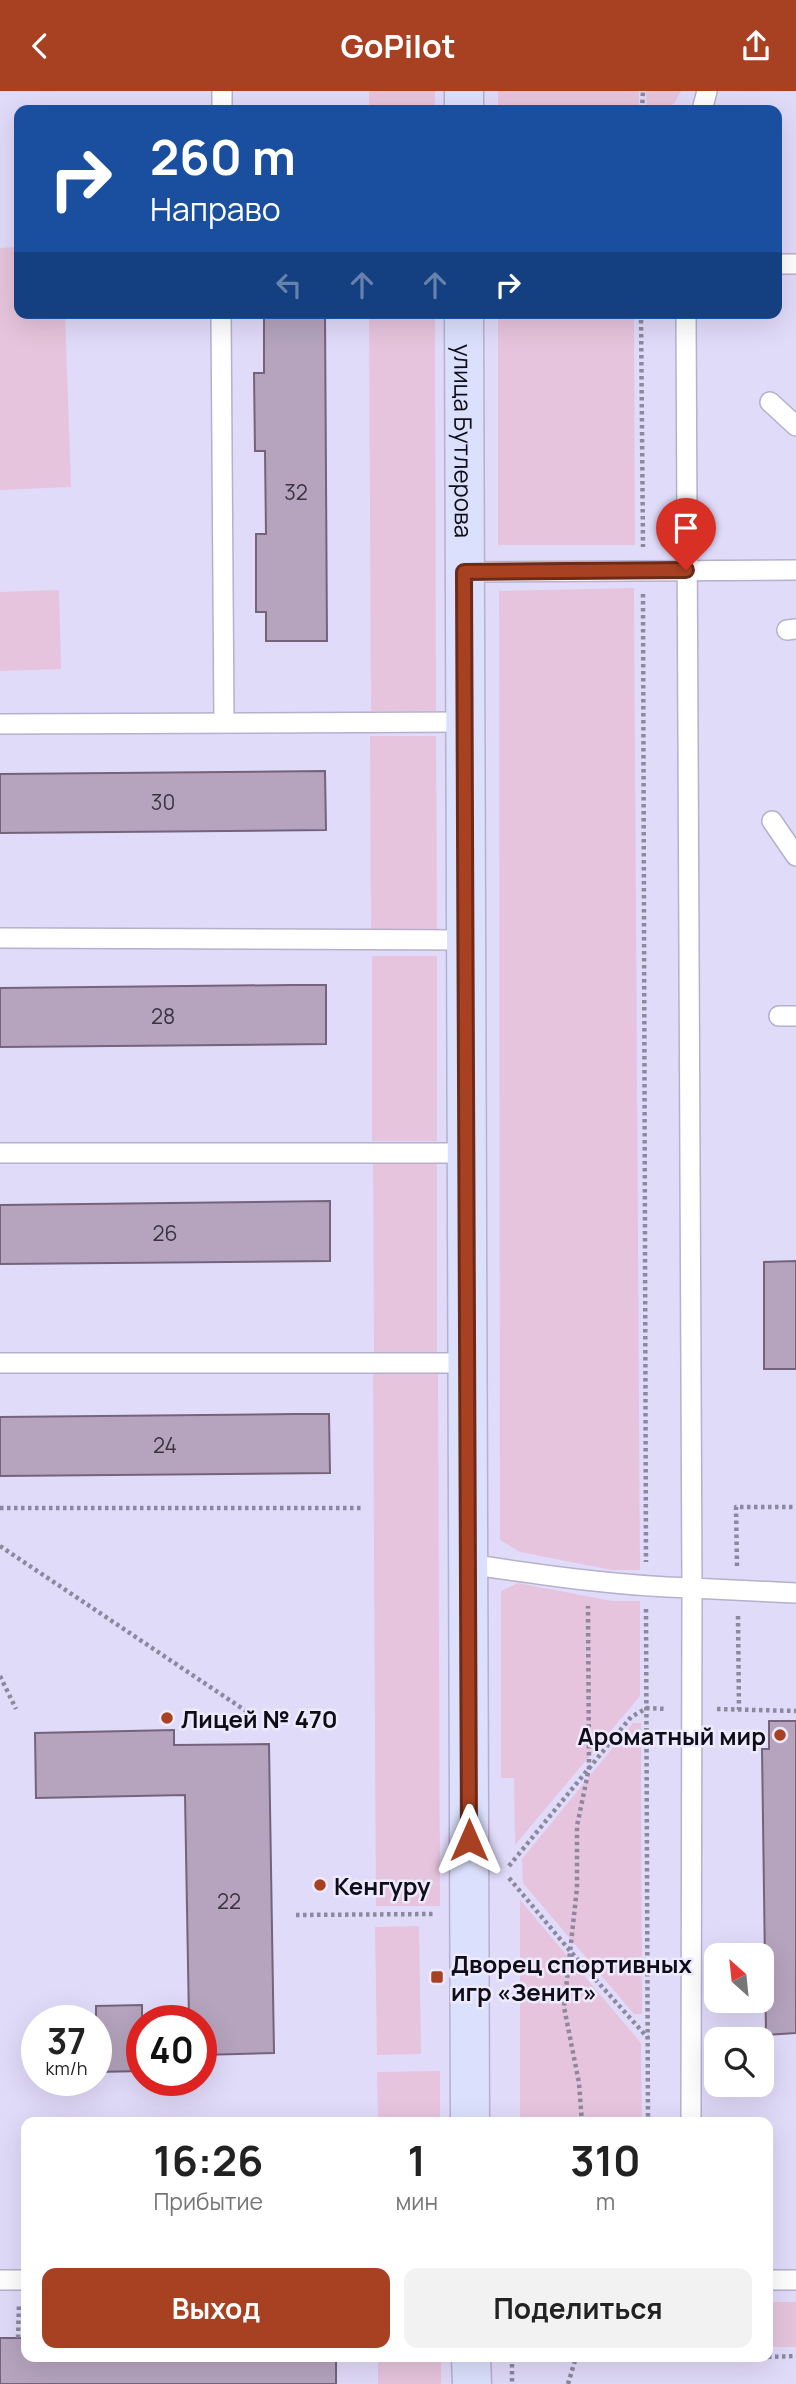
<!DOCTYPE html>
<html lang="ru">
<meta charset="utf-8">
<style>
:root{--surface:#fff;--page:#f2f2f2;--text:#222;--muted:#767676;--accent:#a84022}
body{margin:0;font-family:Manrope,sans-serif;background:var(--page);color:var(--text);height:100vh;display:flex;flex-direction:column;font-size:26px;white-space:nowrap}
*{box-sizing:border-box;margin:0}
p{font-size:23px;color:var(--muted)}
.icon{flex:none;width:38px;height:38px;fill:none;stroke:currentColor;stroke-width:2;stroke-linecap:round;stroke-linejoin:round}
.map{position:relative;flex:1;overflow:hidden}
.side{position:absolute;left:21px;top:2026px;width:752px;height:245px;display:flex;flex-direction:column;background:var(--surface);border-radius:14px;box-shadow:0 7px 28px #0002}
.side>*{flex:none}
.top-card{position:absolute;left:14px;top:14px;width:768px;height:214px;border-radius:14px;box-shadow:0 7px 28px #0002;background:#1a4fa0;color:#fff;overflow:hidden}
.needle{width:46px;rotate:333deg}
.tools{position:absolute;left:704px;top:1852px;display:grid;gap:14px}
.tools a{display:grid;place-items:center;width:70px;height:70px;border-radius:14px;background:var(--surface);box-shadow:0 7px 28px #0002;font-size:35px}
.speed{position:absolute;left:21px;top:1914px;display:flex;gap:14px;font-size:35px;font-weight:700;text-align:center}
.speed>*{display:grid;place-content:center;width:91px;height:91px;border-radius:50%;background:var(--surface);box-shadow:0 7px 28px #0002;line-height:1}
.speed small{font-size:18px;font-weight:400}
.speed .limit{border:10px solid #d22;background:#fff;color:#111}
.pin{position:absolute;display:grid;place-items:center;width:60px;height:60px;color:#fff;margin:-72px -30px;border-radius:50% 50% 50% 0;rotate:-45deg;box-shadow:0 0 7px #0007}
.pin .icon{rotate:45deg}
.me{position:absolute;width:77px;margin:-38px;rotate:0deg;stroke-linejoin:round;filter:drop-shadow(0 0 5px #0008)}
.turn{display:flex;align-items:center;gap:24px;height:147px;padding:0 21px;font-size:32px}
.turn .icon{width:91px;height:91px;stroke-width:2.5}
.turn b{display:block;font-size:49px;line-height:60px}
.lanes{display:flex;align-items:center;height:66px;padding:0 21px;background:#0003;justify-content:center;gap:35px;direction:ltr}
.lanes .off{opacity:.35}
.eta{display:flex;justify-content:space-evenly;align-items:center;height:119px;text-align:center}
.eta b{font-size:42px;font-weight:700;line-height:49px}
.primary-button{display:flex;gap:14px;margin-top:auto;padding:14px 21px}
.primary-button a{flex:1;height:80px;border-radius:14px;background:var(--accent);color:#fff;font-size:28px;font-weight:700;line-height:80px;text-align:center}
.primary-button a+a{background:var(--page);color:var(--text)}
header{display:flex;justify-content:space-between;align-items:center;height:91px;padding:0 21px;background:var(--accent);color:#fff;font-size:32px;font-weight:700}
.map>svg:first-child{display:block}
.green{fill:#e6c4dd}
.building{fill:#b6a4be;stroke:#74637b;stroke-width:2}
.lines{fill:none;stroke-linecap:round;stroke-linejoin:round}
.lane-casing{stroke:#b6afcd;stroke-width:22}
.secondary-casing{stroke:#b6afcd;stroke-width:41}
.path{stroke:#8c889e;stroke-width:4.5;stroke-dasharray:3.5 3.5;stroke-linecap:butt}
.lane{stroke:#fff;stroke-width:19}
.secondary{stroke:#dbe0fd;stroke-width:38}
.route-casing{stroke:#6d2a16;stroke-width:18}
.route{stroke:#a84022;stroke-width:12}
.poi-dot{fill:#a84022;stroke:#eeeafd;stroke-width:2.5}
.labels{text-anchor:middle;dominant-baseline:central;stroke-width:5;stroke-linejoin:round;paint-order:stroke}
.number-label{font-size:21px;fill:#393341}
.street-label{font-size:24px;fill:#0f0d17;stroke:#eeeafd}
.poi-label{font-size:24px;font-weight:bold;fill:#0f0d17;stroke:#eeeafd;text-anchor:start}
</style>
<header><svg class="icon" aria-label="back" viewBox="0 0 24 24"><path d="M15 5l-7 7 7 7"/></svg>GoPilot<svg class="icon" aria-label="share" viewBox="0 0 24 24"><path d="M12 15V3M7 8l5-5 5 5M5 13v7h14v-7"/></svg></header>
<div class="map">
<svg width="796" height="2293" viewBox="0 0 796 2293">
<rect width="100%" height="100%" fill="#e1dbfa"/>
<g class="green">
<rect x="369" y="0" width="66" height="19"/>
<path d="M498 0H639V17L634 19H498Z"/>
<path d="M646 0H681L674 13 663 17H647Z"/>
<path d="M19 156V222H65L71 396 0 399V157Z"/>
<path d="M369 222H435L436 620H371Z"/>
<path d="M498 222H634L635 454H498Z"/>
<path d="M634 497 640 1479H612L520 1461 500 1449 499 500Z"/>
<path d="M59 499 61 578 0 580V501Z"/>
<path d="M370 645H436L437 839H371Z"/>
<rect x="372" y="865" width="65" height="185"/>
<path d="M373 1072H437V1261H374Z"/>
<path d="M438 1282 440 1815H376L373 1283Z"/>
<path d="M518 1492 612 1510H640V1605L515 1754 514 1687H501V1500Z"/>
<path d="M633 1632H641L642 1923H634L523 1792 522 1768Z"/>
<path d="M520 1809 641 1952 642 2032H520Z"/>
<path d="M419 1835 421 1963 377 1964 375 1836Z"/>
<path d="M440 1980V2032H378L377 1981Z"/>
<rect x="768" y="2211" width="28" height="45"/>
<rect x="378" y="2266" width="63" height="27"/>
</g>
<g class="building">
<path d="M264 222H325L327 550H266V521H256V443H266L265 360H255L254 282H264Z"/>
<path d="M325 680 326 739 0 742V683Z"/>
<path d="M292 894H326V953L0 956V897Z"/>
<path d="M330 1110V1170L0 1173V1114Z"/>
<path d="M796 1170V1278H764V1171Z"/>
<path d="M296 1323H329L330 1382 0 1385V1326Z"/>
<path d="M769 1630H796V1942L766 1944 762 1658H769Z"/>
<path d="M174 1639V1654L269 1653 274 1962 201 1964V1930H189L185 1704 36 1707 35 1642Z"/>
<path d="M142 1914V1980L96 1981V1915Z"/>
<path d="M0 2247H26V2266H336V2293H0Z"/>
</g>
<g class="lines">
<defs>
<g id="lane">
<path d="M222 19V0"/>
<path d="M702 19 707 0"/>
<path d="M777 173H796"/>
<path d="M221 222 224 631"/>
<path d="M686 222 692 1497 796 1502"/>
<path d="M770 311 796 335"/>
<path d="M464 481 796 479"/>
<path d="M787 539 796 538"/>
<path d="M0 633 466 631"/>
<path d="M772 730 796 765"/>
<path d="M0 847 467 849"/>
<path d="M779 925H796"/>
<path d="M0 1062H466"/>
<path d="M0 1272H467"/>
<path d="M468 1473C543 1484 616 1495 692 1497L691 2032"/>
<path d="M0 2189H26"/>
<path d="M768 2189H796"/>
</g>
<g id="secondary">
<path d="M464 0V19"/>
<path id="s1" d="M464 222 470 2032"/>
<path d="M471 2266 472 2293"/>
</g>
</defs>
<use href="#lane" class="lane-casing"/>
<use href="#secondary" class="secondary-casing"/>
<g class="path">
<path d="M642 19 643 0"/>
<path d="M641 222 643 456"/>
<path d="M643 503 646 1471"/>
<path d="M0 1417H364"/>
<path d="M0 1455 246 1620"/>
<path d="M737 1475 736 1416H796"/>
<path d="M646 1518 648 2032"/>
<path d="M738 1525 739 1619"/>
<path d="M0 1585 16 1618"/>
<path d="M717 1618 796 1620"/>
<path d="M509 1775 631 1626 647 1617 666 1618"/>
<path d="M509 1787 571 1861 648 1947"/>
<path d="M296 1824 435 1823"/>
<path d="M582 2032 579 1992 564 1916 577 1797V1735L589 1677 588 1515"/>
<path d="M18 2247 19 2213"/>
<path d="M512 2266V2293"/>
<path d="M648 2266H706"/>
<path d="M768 2266 796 2265"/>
<path d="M568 2293 576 2266"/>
</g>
<use href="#lane" class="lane"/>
<use href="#secondary" class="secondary"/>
</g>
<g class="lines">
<defs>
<path id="route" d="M469 1749 464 481 686 479"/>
</defs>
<use href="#route" class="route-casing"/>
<use href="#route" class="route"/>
</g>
<g class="poi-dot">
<circle cx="167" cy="1627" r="7"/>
<circle cx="780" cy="1644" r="7"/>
<circle cx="320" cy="1794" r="7"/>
<rect x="430" y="1879" width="14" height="14" rx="3.5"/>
</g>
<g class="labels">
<g class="number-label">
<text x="296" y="401">32</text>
<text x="163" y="711">30</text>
<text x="163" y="925">28</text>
<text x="165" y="1142">26</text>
<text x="165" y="1354">24</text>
<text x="229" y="1810">22</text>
</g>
<g class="street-label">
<text stroke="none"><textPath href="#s1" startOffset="128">улица Бутлерова</textPath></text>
</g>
<g class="poi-label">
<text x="181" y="1627">Лицей № 470</text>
<text x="766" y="1644" text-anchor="end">Ароматный мир</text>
<text x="334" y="1794">Кенгуру</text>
<text x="451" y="1872">Дворец спортивных<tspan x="451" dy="28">игр «Зенит»</tspan></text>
</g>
</g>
</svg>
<div class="tools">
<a><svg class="needle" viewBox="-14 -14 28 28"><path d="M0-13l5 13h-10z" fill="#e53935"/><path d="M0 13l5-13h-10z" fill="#767676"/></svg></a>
<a><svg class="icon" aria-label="search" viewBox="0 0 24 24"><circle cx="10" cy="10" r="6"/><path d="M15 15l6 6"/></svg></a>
</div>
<div class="speed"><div>37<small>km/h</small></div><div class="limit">40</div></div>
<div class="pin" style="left:686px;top:479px;background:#d93025"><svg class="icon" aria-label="arrive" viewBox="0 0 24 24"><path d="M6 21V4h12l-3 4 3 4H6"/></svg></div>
<svg class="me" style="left:469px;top:1749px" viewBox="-20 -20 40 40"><path d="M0-17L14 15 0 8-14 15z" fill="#a84022" stroke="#fff" stroke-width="4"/></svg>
<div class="top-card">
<div class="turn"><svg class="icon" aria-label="right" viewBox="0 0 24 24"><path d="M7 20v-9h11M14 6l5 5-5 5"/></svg><div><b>260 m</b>Направо</div></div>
<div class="lanes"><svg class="icon off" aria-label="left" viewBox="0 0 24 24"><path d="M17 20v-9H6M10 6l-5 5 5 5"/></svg><svg class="icon off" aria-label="ahead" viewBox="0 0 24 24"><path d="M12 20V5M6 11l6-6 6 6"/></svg><svg class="icon off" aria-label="ahead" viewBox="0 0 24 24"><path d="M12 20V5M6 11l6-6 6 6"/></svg><svg class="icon" aria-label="right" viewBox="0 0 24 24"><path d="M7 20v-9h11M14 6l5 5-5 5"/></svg></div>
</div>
<section class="side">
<div class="eta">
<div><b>16:26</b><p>Прибытие</p></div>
<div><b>1</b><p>мин</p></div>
<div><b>310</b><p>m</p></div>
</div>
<div class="primary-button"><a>Выход</a><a>Поделиться</a></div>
</section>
</div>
